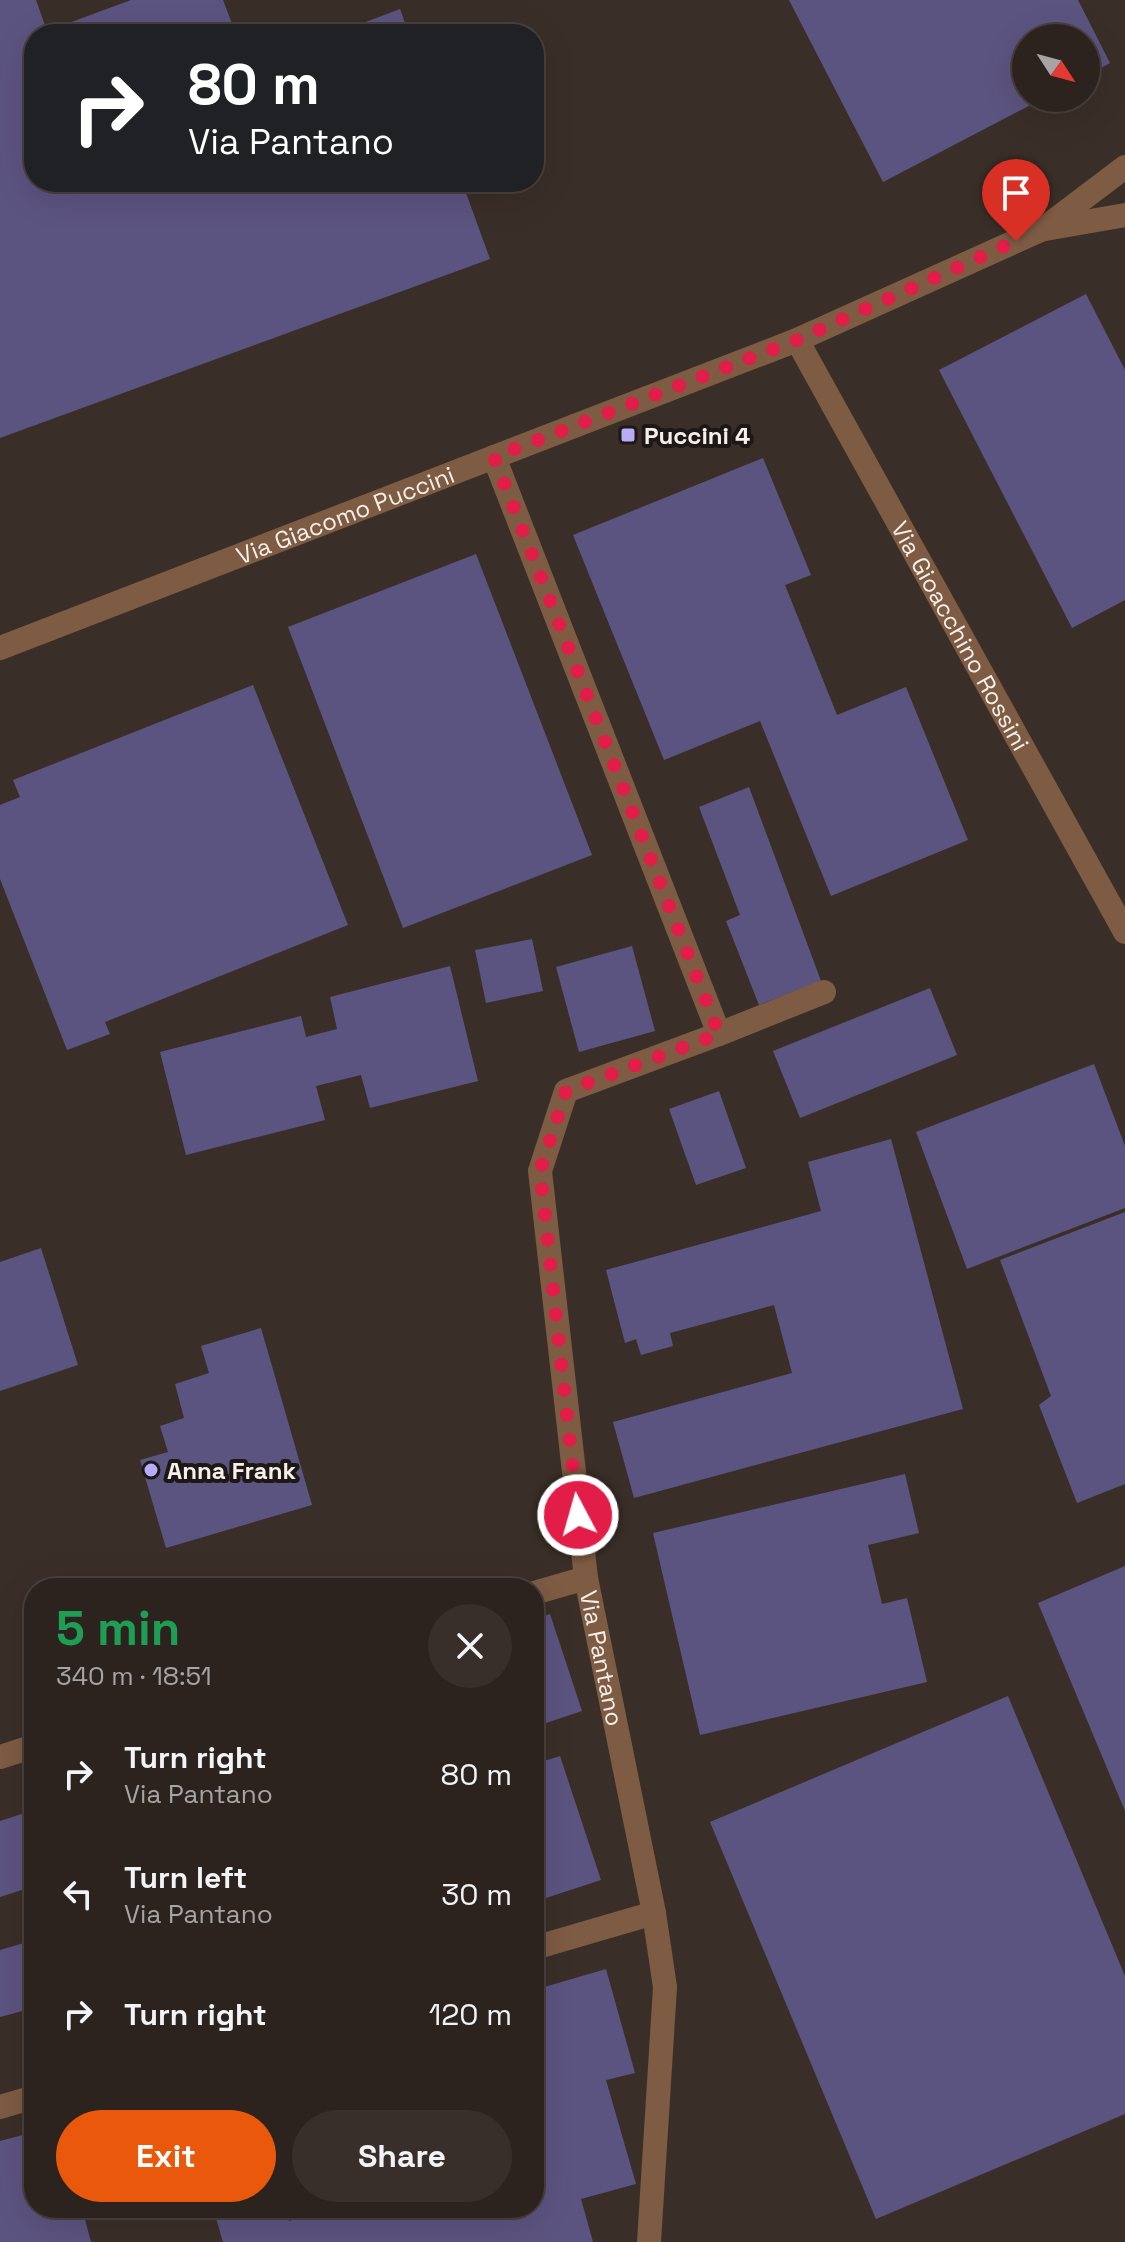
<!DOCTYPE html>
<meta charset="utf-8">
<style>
:root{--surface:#2c231e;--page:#382f2b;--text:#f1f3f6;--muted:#a6a4a4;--line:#48403c;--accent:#ea580c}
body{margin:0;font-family:"Space Grotesk",sans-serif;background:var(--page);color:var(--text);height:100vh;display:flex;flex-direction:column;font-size:30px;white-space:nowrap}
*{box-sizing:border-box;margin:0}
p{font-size:26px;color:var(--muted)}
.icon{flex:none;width:44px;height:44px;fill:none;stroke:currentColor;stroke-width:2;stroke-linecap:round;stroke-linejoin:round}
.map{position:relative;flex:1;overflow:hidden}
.sheet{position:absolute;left:24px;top:1578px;width:520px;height:640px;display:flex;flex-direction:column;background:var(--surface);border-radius:32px;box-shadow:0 8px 32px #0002,0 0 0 2px var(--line)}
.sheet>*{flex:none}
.guide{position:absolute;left:24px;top:24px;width:520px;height:168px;border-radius:32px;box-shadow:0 8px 32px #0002,0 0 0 2px var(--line);background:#202124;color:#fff;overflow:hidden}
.needle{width:52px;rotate:126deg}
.fabs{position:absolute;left:1012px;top:24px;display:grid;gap:16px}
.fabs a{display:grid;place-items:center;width:88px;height:88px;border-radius:50%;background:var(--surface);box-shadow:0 8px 32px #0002,0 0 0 2px var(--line);font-size:40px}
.pin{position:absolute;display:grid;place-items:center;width:68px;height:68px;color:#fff;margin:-82px -34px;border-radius:50% 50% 50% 0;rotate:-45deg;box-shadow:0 0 8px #0007}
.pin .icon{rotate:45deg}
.me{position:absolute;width:88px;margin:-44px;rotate:354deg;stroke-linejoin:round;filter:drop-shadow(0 0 6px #0008)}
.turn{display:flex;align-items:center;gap:28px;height:168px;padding:0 32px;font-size:36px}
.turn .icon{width:104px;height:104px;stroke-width:2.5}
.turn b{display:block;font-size:56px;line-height:68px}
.round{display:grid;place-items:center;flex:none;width:84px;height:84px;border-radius:42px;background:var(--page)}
.summary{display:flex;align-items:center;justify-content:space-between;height:136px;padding:0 32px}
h1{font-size:48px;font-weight:600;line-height:60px;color:#1e9e55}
.primary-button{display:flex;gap:16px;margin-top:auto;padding:16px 32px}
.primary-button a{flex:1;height:92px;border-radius:48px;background:var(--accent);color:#fff;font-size:32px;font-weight:600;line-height:92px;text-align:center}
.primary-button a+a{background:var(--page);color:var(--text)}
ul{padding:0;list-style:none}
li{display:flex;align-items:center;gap:24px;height:120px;padding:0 32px}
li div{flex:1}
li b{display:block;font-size:30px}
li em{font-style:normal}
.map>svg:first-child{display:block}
.building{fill:#5c5480}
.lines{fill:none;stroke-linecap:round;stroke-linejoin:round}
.street{stroke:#7e5b43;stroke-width:24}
.route{stroke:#e11d48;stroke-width:14;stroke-dasharray:0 25.2}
.poi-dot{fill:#b8abf7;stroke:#1d1815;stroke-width:3}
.labels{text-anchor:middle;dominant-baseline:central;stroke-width:8;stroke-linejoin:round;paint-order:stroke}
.poi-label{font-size:24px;font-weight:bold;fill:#f6efea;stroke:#1d1815;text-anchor:start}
.street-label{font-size:24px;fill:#f6efea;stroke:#1d1815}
</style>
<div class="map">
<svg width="1125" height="2242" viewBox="0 0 1125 2242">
<rect width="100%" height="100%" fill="#3a2f28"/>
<g class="building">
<path d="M0 0H36L47 31 131 0H223L236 34H34V182H462L490 259 0 438Z"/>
<path d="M789 0H1078L1110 63 1086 76V38H1026V98H1044L883 182Z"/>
<path d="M400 9 409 34H334Z"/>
<path d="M1086 294 1125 370V600L1072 628 939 370Z"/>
<path d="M763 458 811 575 785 585 837 715 906 687 968 840 831 896 760 721 664 760 573 535Z"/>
<path d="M476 554 592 855 403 928 288 627Z"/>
<path d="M253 685 348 925 105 1022 110 1034 67 1050 0 879V805L20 797 13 780Z"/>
<path d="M749 787 821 981 759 1005 726 921 740 915 699 807Z"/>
<path d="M532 939 543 991 486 1003 475 950Z"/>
<path d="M632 946 655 1031 579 1052 556 967Z"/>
<path d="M450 966 478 1081 370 1108 361 1075 316 1086 325 1120 186 1155 160 1052 301 1016 306 1037 337 1029 330 997Z"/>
<path d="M930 988 957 1055 800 1118 773 1051Z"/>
<path d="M1094 1064 1125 1146V1208L967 1269 916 1132Z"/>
<path d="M719 1091 746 1168 696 1185 669 1109Z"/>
<path d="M891 1139 963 1409 634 1498 613 1422 792 1373 774 1305 670 1333 673 1346 641 1355 636 1339 625 1343 606 1270 821 1211 808 1162Z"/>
<path d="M1125 1212V1484L1077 1503 1039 1405 1051 1396 1000 1260Z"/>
<path d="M41 1248 78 1365 0 1391V1262Z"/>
<path d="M261 1328 312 1505 166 1548 140 1460 168 1452 160 1426 184 1418 175 1384 209 1373 201 1346Z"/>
<path d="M905 1474 919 1533 868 1545 882 1604 907 1598 927 1682 700 1735 653 1533Z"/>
<path d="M1125 1566V1811L1038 1603Z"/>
<path d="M550 1614 582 1711 534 1727V1619Z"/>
<path d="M1008 1696 1125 1976V2114L876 2219 710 1822Z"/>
<path d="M560 1756 601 1880 543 1899 534 1872V1764Z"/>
<path d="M34 1810V1886L0 1897V1821Z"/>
<path d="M34 1940V2008L0 2017V1950Z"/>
<path d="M606 1969 635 2073 606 2080 636 2184 581 2199 593 2242H223L213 2208H285L289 2221 331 2208H534V1990Z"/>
<path d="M34 2132V2208H82L91 2242H0V2141Z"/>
</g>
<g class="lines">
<g class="street">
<path d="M1045 229 1125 215"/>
<path id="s1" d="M797 340 1125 932"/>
<path id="s2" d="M494 457 719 1034 566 1091 540 1171 586 1578 654 1913 665 1987 649 2242"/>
<path id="s3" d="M0 648 797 340 1043 229 1125 167"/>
<path d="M719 1034 824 992"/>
<path d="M534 1593 586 1578"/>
<path d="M0 1757 34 1746"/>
<path d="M534 1948 654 1913"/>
<path d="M0 2107 34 2097"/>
</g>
</g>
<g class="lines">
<path class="route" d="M578 1515 540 1171 566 1091 719 1034 494 457 797 340 1016 241"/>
</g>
<g class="poi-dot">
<rect x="620" y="427" width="16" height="16" rx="4"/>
<circle cx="151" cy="1470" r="8"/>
</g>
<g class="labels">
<g class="poi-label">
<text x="644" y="435">Puccini 4</text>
<text x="167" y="1470">Anna Frank</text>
</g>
<g class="street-label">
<text stroke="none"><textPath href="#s3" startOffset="370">Via Giacomo Puccini</textPath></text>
<text stroke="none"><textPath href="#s1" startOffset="338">Via Gioacchino Rossini</textPath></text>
<text stroke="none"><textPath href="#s2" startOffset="1358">Via Pantano</textPath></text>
</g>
</g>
</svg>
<div class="fabs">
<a><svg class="needle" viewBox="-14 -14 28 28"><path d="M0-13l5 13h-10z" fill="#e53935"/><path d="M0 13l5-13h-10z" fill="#a6a4a4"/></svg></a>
</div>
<div class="pin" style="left:1016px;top:241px;background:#d93025"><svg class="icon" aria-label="arrive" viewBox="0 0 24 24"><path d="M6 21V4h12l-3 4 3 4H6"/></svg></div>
<svg class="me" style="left:578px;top:1515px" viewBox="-20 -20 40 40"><circle r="17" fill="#e11d48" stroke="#fff" stroke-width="3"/><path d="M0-11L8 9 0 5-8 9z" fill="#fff"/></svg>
<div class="guide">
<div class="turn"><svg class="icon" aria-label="right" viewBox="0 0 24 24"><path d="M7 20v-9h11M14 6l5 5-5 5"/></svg><div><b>80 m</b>Via Pantano</div></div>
</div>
<section class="sheet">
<div class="summary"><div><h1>5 min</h1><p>340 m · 18:51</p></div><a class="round"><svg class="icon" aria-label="close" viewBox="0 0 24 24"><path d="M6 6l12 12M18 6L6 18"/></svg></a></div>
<ul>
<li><svg class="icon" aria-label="right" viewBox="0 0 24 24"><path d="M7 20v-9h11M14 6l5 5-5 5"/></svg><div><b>Turn right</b><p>Via Pantano</p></div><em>80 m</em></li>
<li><svg class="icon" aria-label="left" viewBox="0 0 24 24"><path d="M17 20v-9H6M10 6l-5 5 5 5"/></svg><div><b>Turn left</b><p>Via Pantano</p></div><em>30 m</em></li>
<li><svg class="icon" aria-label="right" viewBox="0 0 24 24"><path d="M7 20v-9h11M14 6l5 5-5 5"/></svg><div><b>Turn right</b></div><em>120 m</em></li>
</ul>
<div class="primary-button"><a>Exit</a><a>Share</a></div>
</section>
</div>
